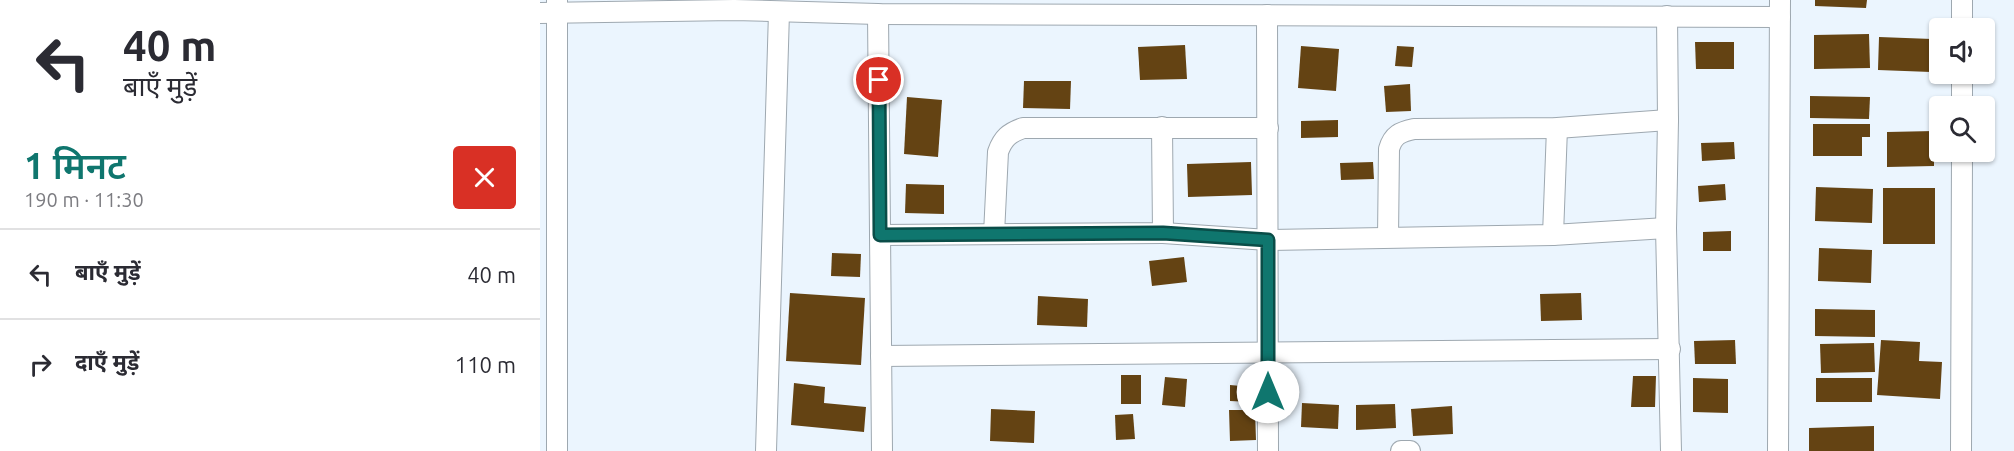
<!DOCTYPE html>
<html lang="hi">
<meta charset="utf-8">
<style>
:root{--surface:#fff;--page:#f2f2f3;--text:#2b2b33;--muted:#7c7c81;--line:#e1e1e2;--accent:#0f766e}
body{margin:0;font-family:Ubuntu,"Noto Sans Devanagari",sans-serif;background:var(--page);color:var(--text);height:100vh;display:flex;flex-direction:column;font-size:22px;white-space:nowrap}
*{box-sizing:border-box;margin:0}
p{font-size:20px;color:var(--muted)}
.icon{flex:none;width:33px;height:33px;fill:none;stroke:currentColor;stroke-width:2;stroke-linecap:round;stroke-linejoin:round}
.map{position:relative;flex:1;overflow:hidden}
.panel{display:flex;flex-direction:column;background:var(--surface);width:540px}
.panel>*{flex:none}
.hud{background:#fff;color:var(--text);overflow:hidden}
.tools{position:absolute;left:1389px;top:18px;display:grid;gap:12px}
.tools a{display:grid;place-items:center;width:66px;height:66px;border-radius:6px;background:var(--surface);box-shadow:0 2px 4px #0004;font-size:30px}
.pin{position:absolute;display:grid;place-items:center;width:51px;height:51px;color:#fff;margin:-26px;border:3px solid #fff;border-radius:50%;box-shadow:0 2px 6px #0007}
.me{position:absolute;width:66px;margin:-33px;rotate:0deg;stroke-linejoin:round;filter:drop-shadow(0 0 4px #0008)}
.turn{display:flex;align-items:center;gap:21px;height:126px;padding:0 24px;font-size:27px}
.turn .icon{width:78px;height:78px;stroke-width:2.5}
.turn b{display:block;font-size:42px;line-height:51px}
.round{display:grid;place-items:center;flex:none;width:63px;height:63px;border-radius:6px;background:var(--page)}
.head{display:flex;align-items:center;justify-content:space-between;height:102px;padding:0 24px}
h1{font-size:36px;font-weight:600;line-height:45px;color:var(--accent)}
ul{padding:0;list-style:none}
li{display:flex;align-items:center;gap:18px;height:90px;padding:0 24px;border-top:2px solid var(--line)}
li div{flex:1}
li b{display:block;font-size:22px}
li em{font-style:normal}
main{display:flex;flex:1;min-height:0}
.map>svg:first-child{display:block}
.building{fill:#644313}
.lines{fill:none;stroke-linecap:round;stroke-linejoin:round}
.street-casing{stroke:#9ea8b0;stroke-width:22}
.street{stroke:#fff;stroke-width:20}
.route-casing{stroke:#0a4d48;stroke-width:15}
.route{stroke:#0f766e;stroke-width:10}
</style>
<main>
<section class="panel">
<div class="hud">
<div class="turn"><svg class="icon" aria-label="left" viewBox="0 0 24 24"><path d="M17 20v-9H6M10 6l-5 5 5 5"/></svg><div><b>40 m</b>बाएँ मुड़ें</div></div>
</div>
<div class="head"><div><h1>1 मिनट</h1><p>190 m · 11:30</p></div><a class="round" style="background:#d93025;color:#fff"><svg class="icon" aria-label="close" viewBox="0 0 24 24"><path d="M6 6l12 12M18 6L6 18"/></svg></a></div>
<ul>
<li><svg class="icon" aria-label="left" viewBox="0 0 24 24"><path d="M17 20v-9H6M10 6l-5 5 5 5"/></svg><div><b>बाएँ मुड़ें</b></div><em>40 m</em></li>
<li><svg class="icon" aria-label="right" viewBox="0 0 24 24"><path d="M7 20v-9h11M14 6l5 5-5 5"/></svg><div><b>दाएँ मुड़ें</b></div><em>110 m</em></li>
</ul>
</section>
<div class="map">
<svg width="1474" height="451" viewBox="0 0 1474 451">
<rect width="100%" height="100%" fill="#ebf5fe"/>
<g class="building">
<path d="M1275 0H1327L1326 8 1275 6Z"/>
<path d="M1329 34 1330 68 1274 69V35Z"/>
<path d="M1339 37 1392 39 1391 72 1338 70Z"/>
<path d="M1155 42H1194V69H1156Z"/>
<path d="M645 45 647 79 600 80 598 47Z"/>
<path d="M761 46 799 49 796 91 758 88Z"/>
<path d="M857 46 874 47 872 67 855 66Z"/>
<path d="M484 81H531L530 109 483 108Z"/>
<path d="M870 84 871 111 846 112 844 86Z"/>
<path d="M1270 96 1330 97 1329 119 1270 118Z"/>
<path d="M367 97 402 100 398 157 364 154Z"/>
<path d="M798 120V137L761 138V121Z"/>
<path d="M1273 124H1330V137H1322V156H1273Z"/>
<path d="M1394 131V166L1347 167V132Z"/>
<path d="M1194 142 1195 159 1162 161 1161 143Z"/>
<path d="M711 162 712 195 648 197 647 164Z"/>
<path d="M833 162 834 179 801 180 800 163Z"/>
<path d="M366 184 404 185V214L365 213Z"/>
<path d="M1185 184 1186 200 1159 202 1158 186Z"/>
<path d="M1276 187 1333 189 1332 223 1275 221Z"/>
<rect x="1343" y="188" width="52" height="56"/>
<path d="M1191 231V251H1163V232Z"/>
<path d="M1279 248 1332 250 1331 283 1278 281Z"/>
<path d="M292 253 321 254 320 277 291 276Z"/>
<path d="M644 257 647 282 612 286 609 261Z"/>
<path d="M250 293 325 298 321 365 246 361Z"/>
<path d="M1041 293 1042 320 1001 321 1000 294Z"/>
<path d="M498 296 548 299 547 327 497 325Z"/>
<path d="M1275 309 1335 310V337L1275 336Z"/>
<path d="M1195 340 1196 364H1155L1154 341Z"/>
<path d="M1341 340 1380 342 1379 361 1402 362 1400 399 1337 395Z"/>
<path d="M1334 343 1335 372 1281 373 1280 344Z"/>
<rect x="581" y="375" width="20" height="29"/>
<path d="M1093 376H1116L1115 407H1091Z"/>
<path d="M625 377 647 379 645 407 622 405Z"/>
<path d="M1153 378 1188 379V413L1153 412Z"/>
<rect x="1276" y="378" width="56" height="24"/>
<path d="M254 383 285 387 284 403 326 407 324 432 251 425Z"/>
<path d="M690 385 712 387 711 402 690 401Z"/>
<path d="M762 403 799 405 798 429 761 427Z"/>
<path d="M855 404 856 428 816 430V405Z"/>
<path d="M912 406 913 434 873 436 871 409Z"/>
<path d="M451 409 495 411 494 443 450 441Z"/>
<path d="M689 410H715L716 440 690 441Z"/>
<path d="M593 414 595 439 576 440 575 415Z"/>
<path d="M1334 426V451H1269V428Z"/>
</g>
<g class="lines">
<defs>
<g id="street">
<path d="M0 13 194 10 338 14 1240 17"/>
<path d="M338 14 342 451"/>
<path d="M727 15 728 451"/>
<path d="M1127 16 1128 120 1126 228 1131 451"/>
<path d="M1422 28V0"/>
<path d="M1422 106V74"/>
<path d="M623 233 728 240 1013 235 1017 128"/>
<path d="M454 234 458 152C463 138 469 133 483 128H728"/>
<path d="M340 235 623 233 622 127"/>
<path d="M1013 235 1126 228"/>
<path d="M848 237 849 149C853 135 860 132 874 129L1017 128 1128 120"/>
<path d="M341 356 1130 349"/>
<path d="M17 451V1"/>
<path d="M226 451 239 12"/>
<path d="M861 451H870"/>
<path d="M1238 451 1240 0"/>
<path d="M1421 451 1422 152"/>
</g>
</defs>
<use href="#street" class="street-casing"/>
<use href="#street" class="street"/>
</g>
<g class="lines">
<defs>
<path id="route" d="M339 80 340 235 623 233 728 240V392"/>
</defs>
<use href="#route" class="route-casing"/>
<use href="#route" class="route"/>
</g>
</svg>
<div class="tools">
<a><svg class="icon" aria-label="sound" viewBox="0 0 24 24"><path d="M4 9h4l5-4v14l-5-4H4zM17 9q2 3 0 6"/></svg></a>
<a><svg class="icon" aria-label="search" viewBox="0 0 24 24"><circle cx="10" cy="10" r="6"/><path d="M15 15l6 6"/></svg></a>
</div>
<div class="pin" style="left:339px;top:80px;background:#d93025"><svg class="icon" aria-label="arrive" viewBox="0 0 24 24"><path d="M6 21V4h12l-3 4 3 4H6"/></svg></div>
<svg class="me" style="left:728px;top:392px" viewBox="-20 -20 40 40"><circle r="19" fill="#fff"/><path d="M0-13L10 11 0 6-10 11z" fill="#0f766e"/></svg>
</div>
</main>
